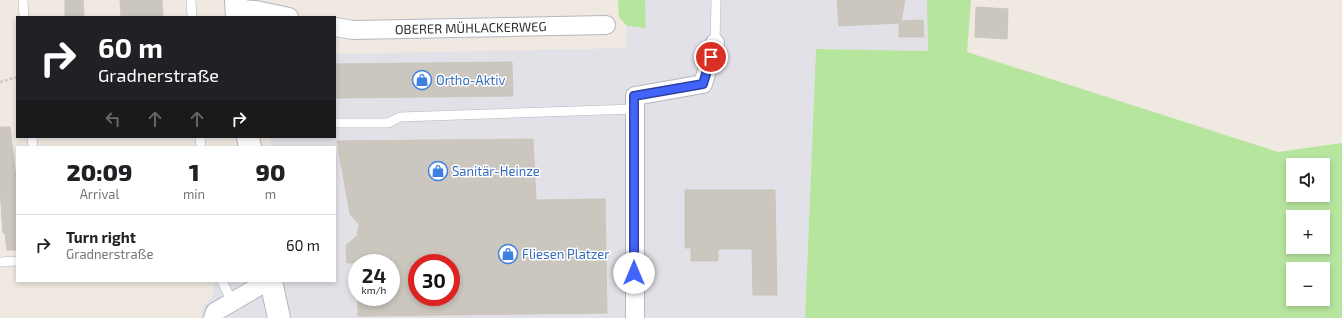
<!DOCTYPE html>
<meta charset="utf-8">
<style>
:root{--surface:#fff;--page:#f6f6f6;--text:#202124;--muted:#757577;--line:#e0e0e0}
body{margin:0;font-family:"Exo 2",sans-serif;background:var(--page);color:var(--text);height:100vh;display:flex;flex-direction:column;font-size:15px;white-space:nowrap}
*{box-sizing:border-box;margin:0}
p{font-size:13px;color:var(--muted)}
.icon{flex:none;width:22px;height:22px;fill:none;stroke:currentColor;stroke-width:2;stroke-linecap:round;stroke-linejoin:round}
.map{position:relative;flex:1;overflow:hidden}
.sheet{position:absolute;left:16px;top:146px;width:320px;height:136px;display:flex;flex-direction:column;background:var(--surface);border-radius:0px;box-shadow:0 2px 6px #0003}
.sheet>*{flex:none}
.top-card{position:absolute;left:16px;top:16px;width:320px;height:122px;border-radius:0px;box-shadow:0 2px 6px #0003;background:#202124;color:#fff;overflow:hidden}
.controls{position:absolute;left:1286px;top:158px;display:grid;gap:8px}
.controls a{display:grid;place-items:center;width:44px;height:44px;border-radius:0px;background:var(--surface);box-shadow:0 2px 6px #0003;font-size:20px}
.speed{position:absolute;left:348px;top:254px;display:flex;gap:8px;font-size:20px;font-weight:700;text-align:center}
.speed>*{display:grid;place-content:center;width:52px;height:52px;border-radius:50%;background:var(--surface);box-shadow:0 2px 6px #0003;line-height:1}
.speed small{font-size:10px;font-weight:400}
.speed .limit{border:6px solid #d22;background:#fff;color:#111}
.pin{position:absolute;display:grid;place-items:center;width:34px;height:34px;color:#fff;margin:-17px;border:2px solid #fff;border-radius:50%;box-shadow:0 1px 4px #0007}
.me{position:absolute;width:44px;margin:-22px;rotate:0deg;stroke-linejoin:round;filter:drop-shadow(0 0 3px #0008)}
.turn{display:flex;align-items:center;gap:14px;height:84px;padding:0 16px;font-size:18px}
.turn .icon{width:52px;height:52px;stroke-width:2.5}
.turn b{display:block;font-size:28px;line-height:34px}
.lanes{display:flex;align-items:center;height:38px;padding:0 16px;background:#0003;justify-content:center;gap:20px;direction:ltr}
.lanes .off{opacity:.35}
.eta{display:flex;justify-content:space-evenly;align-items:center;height:68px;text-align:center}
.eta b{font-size:24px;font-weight:800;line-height:28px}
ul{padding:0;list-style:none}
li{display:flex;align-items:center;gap:12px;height:60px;padding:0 16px;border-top:1px solid var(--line)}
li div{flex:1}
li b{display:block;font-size:15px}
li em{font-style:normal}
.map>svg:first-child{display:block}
</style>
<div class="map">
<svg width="1342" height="318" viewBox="0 0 1342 318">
<rect width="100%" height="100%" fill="#efe9e1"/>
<path fill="#e3e1e8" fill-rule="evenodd" d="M645 0H927L928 51 816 49 805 318H201L202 308 212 297 214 281H335V147H271L270 137H335V54L626 48 627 26 646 28ZM357 263H391V297H357ZM417 263H451V297H417Z"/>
<path fill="#b6e59e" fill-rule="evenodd" d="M618 0H645L646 28 627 26 619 17Z
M927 0H971L967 52 1278 152 1342 143V318H805L816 49 928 51ZM1293 165H1323V195H1293ZM1293 217H1323V247H1293ZM1293 269H1323V299H1293Z"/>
<path fill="#cbc7bf" stroke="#cbc5ba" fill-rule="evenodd" d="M65 0H83L84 17H65Z
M120 0H162L163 17H121Z
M837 0H905L901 21 923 20 924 37H899V23L839 26Z
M976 7 1008 9 1007 39 975 37Z
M512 62 513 96 335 98V64Z
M0 127H10L17 187V250H7L5 233H3L0 188Z
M533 139 536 200 605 199 607 313 358 316V297H391V263H347L346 245 357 236 359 224 350 214 337 141ZM417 263H451V297H417Z
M685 190H775L777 295H753L752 249H718V261H691V248H685Z"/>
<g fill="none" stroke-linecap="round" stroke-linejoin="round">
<g stroke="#b4b7c1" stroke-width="10">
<path id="service" d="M23 0 24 17
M191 0 192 17
M715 43 716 0
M335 123H388L400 117 634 109
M32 137 33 147
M200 137 201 147
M0 262 17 261
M222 281 232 302"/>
</g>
<g stroke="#b4b7c1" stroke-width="20">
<g id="minor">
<path d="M236 9 256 10 289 17"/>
<path id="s1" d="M335 27 353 30 606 25"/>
<path d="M213 318 215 312 268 281"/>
<path d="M635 318V96L703 84 715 43"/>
</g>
</g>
<g stroke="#b4b7c1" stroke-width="24">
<path id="secondary" d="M236 0 237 17
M248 137 250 147
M271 281 279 318"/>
</g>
<path stroke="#c9c9c9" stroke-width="2.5" stroke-dasharray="3 2" stroke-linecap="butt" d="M0 82 17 77"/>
<use href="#service" stroke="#fff" stroke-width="9"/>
<use href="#minor" stroke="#fff" stroke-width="18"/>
<use href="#secondary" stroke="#fff" stroke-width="22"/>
</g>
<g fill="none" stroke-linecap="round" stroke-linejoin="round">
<g stroke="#2b41a3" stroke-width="10">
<path id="route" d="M634 273V96L703 84 711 57"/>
</g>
<use href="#route" stroke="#4264fb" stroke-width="7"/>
</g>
<defs>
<g id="shop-ring" transform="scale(1)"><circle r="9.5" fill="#fff" stroke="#3f7fe0" stroke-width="1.5"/><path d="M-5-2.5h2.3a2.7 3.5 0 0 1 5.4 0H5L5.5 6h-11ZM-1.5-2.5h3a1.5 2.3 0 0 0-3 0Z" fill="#3f7fe0"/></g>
</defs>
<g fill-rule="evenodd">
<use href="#shop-ring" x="422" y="80"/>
<use href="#shop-ring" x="438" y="171"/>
<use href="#shop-ring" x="508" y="254"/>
</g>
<g text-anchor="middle" stroke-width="3" stroke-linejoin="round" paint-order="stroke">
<g font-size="13" fill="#2e2e2e" stroke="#fff">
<text dy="5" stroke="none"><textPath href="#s1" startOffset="136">OBERER MÜHLACKERWEG</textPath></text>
</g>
<g font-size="13" fill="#366cbe" stroke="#fff" text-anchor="start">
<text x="436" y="85">Ortho-Aktiv</text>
<text x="452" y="176">Sanitär-Heinze</text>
<text x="522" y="259">Fliesen Platzer</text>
</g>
</g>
</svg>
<div class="controls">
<a><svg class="icon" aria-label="sound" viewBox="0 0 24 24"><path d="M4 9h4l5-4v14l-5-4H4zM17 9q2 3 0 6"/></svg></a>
<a>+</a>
<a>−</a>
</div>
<div class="speed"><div>24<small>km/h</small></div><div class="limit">30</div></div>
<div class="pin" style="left:711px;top:57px;background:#d93025"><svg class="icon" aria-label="arrive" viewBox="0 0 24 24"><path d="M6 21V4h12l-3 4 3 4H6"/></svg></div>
<svg class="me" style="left:634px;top:273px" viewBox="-20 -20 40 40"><circle r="19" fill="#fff"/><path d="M0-13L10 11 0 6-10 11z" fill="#4264fb"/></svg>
<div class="top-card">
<div class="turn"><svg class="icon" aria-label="right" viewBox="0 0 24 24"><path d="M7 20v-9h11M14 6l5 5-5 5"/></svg><div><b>60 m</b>Gradnerstraße</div></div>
<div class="lanes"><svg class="icon off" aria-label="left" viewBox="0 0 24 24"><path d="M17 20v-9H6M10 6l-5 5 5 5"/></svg><svg class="icon off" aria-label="ahead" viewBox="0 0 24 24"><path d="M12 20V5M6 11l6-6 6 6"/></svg><svg class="icon off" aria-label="ahead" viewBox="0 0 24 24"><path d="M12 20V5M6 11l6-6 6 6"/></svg><svg class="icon" aria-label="right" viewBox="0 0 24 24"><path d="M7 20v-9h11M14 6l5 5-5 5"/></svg></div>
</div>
<section class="sheet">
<div class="eta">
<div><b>20:09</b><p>Arrival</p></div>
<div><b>1</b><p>min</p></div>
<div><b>90</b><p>m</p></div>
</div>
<ul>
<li><svg class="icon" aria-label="right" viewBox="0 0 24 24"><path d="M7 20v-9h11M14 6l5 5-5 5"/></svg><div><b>Turn right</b><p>Gradnerstraße</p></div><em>60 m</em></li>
</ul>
</section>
</div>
